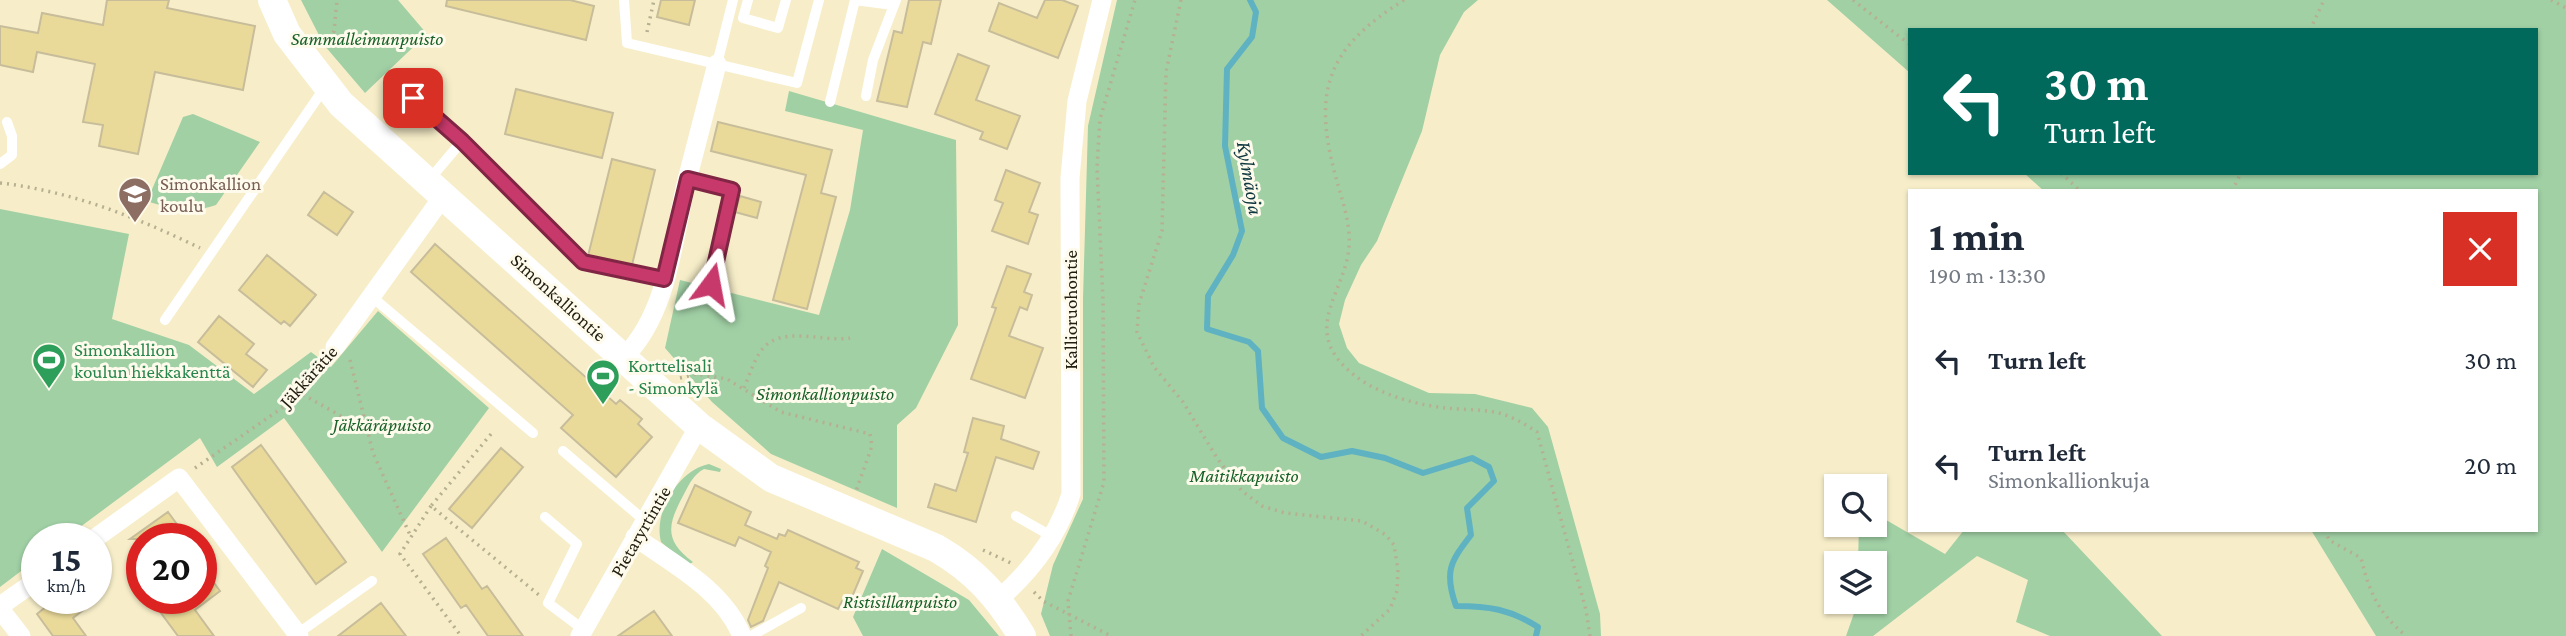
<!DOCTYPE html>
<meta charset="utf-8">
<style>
:root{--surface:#fff;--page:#f6f6f7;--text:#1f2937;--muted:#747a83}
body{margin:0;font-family:"Crimson Pro",serif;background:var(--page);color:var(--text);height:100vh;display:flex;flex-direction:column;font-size:26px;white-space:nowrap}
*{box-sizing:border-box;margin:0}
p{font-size:23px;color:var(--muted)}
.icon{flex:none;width:38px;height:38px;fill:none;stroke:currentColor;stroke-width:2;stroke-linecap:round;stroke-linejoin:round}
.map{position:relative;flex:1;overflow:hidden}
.details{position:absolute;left:1908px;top:189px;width:630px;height:343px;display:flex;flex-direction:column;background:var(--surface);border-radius:0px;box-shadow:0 2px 5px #0004}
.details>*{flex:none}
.hud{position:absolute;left:1908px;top:28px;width:630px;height:147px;border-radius:0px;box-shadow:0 2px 5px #0004;background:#00695c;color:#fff;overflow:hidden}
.fabs{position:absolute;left:1824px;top:474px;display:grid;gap:14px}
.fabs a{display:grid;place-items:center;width:63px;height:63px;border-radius:0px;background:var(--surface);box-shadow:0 2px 5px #0004;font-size:35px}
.speed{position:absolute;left:21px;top:523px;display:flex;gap:14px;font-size:35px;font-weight:700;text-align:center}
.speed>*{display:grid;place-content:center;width:91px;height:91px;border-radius:50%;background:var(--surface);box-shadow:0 2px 5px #0004;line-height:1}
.speed small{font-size:18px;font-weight:400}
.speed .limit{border:10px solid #d22;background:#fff;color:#111}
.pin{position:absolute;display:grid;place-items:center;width:60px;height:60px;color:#fff;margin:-30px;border-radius:14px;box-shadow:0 4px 10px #0006}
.me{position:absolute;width:77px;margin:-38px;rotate:13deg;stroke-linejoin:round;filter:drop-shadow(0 0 5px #0008)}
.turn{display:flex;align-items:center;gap:24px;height:147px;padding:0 21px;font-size:32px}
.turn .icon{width:91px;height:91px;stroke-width:2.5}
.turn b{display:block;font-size:49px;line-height:60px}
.round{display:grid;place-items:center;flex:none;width:74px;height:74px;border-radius:0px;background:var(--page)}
.summary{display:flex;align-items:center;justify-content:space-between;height:119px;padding:0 21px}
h1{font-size:42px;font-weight:700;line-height:52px}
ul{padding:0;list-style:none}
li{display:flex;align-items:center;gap:21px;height:105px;padding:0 21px}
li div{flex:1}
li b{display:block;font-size:26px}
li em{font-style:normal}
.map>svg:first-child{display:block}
</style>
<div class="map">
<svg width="2566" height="636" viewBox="0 0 2566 636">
<rect width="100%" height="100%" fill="#f7eec9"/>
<path fill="#a1d0a5" d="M301 0H398L427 34 365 93 324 45Z
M1117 0H1478L1464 12 1440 55 1422 131 1377 241 1361 265 1345 300 1339 324 1347 348 1359 363 1429 393 1475 394 1532 408 1548 427 1600 614 1601 636H1050L1041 614 1053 565 1083 499V298L1088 126Z
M1827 0H2566V636H2376L2311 530H2536V191H2044L2024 173H2536V30H1909V72Z
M789 91 956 140 958 325 916 408 897 425V508L771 454 712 402 665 348 680 280 819 315 850 210 863 130 785 111Z
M193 114 260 142 216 205C196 213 167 208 147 201L183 117Z
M0 209 129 234 112 319 189 345 254 394 311 352 331 367 378 311 489 408 382 552 284 418 217 467 200 438 64 539H37V559L0 587Z
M709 464 721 469 720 472 704 469C693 475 690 483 684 494 668 524 663 540 693 562L688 565 661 542C653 511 679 470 709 464Z
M1874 513 1945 554 1964 530H2062L2162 636H2050L2016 622 2028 580 1977 556 1873 636H1846L1858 602H1874V564L1858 563 1859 525H1874Z
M882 549 969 600 999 636H863L853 617Z"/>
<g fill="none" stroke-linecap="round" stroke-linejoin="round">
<path stroke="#5fb2c2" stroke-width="6" d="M1250 0 1256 12 1252 37 1227 69 1225 146 1242 231 1233 255 1208 296 1207 329 1249 342 1258 351 1262 408 1283 438 1321 457 1352 451 1385 458 1423 473 1472 458 1489 467 1494 481 1467 508 1471 535C1450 562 1444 572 1456 606 1488 606 1510 609 1538 627L1536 636"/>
</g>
<path fill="#eada9a" stroke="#c7bd9a" stroke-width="2" d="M107 0H169L167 8 255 26 243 90 155 72 138 154 99 146 103 125 83 122 95 64 37 52 33 72 0 65V26L38 33 42 13 103 25Z
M447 0H570L594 6 586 40 446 6Z
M661 0H695L689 25 657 17Z
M909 0H941L931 44 923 42 907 107 877 101 894 31 902 33Z
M1045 0H1062L1078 6 1058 58 989 31 999 3 1037 18Z
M958 54 989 66 976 100 1020 116 1007 149 980 139 983 132 935 114Z
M516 89 613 113 602 158 505 134Z
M718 122 832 150 821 193 836 197 807 309 773 300 806 175 711 151Z
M612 159 655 170 632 265 588 256Z
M1006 170 1040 183 1029 212 1038 215 1028 244 992 231 1003 203 995 200Z
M324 192 353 212 337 235 308 215Z
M740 196 761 202 757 218 735 212Z
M435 244 616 404 620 400 642 419 638 424 652 437 616 477 561 428 573 415 411 272Z
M267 255 316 295 290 326 284 321 281 324 239 290Z
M1007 266 1031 274 1024 292 1032 295 1027 310 1020 307 1009 336 1043 348 1025 398 971 379 996 308 992 307Z
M219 316 254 344 246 354 267 370 253 387 198 342Z
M973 418 1004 426 1001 439 1039 452 1033 469 996 457 976 522 928 507 935 484 956 491 968 453 964 452Z
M261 445 346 562 316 584 232 467Z
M501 448 523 467 472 528 449 509Z
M695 485 751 512 745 525 777 539 779 534 785 536 788 530 859 562 856 568 863 571 849 604 842 601 838 609 779 582 763 621 751 627 748 620 768 568 765 566 771 552 739 537 735 546 678 523Z
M168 512 179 527 162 539H130Z
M446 538 482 589 487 586 523 636H488L466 605 461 608 423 554Z
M201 565 220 591 195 610 214 636H178L158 609 172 598H201Z
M57 598H99L73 618 86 636H53L37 614Z
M381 603 406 636H338Z
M654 611 672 636H618Z"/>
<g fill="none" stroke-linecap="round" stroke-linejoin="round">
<path stroke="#b6af91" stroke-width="3.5" stroke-dasharray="2 5" stroke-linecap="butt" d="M1181 0 1166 72 1162 231 1139 304 1137 332 1154 367 1183 402 1217 458 1242 491 1262 506 1285 513 1362 521 1386 535 1394 545 1398 570 1397 591 1390 609 1361 636
M1404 0C1329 47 1312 88 1335 174 1341 198 1351 222 1349 247 1346 289 1304 326 1344 366 1369 392 1411 404 1446 408 1463 410 1482 409 1499 413 1513 417 1525 424 1537 432L1586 610 1590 636
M1853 0 1909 44
M2551 0 2566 8
M2310 30 2324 0
M647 32 654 0
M325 44 334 31 337 0
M2061 173 2080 191
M0 183C71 191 136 217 200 248
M2232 191 2241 173
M350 360 373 453 411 537
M680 378 696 374 727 379 781 412 870 434 872 446 856 491
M744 388C749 376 753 363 760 352 780 323 822 343 850 338
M297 391 367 431
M491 434 431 506 539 595
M195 468 285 406 322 362
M431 506 400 554 461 636
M2325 530 2329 540 2361 558C2370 594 2378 612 2406 636
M983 550 1011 563
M1034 592 1043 601 1111 636
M1071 636 1068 601 1104 482 1103 300 1097 167 1100 119 1135 0"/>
<path stroke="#fff" stroke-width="10" d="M624 0 627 43 797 83 819 0
M748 0 743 18 778 28 786 0
M717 64 733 0
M397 84 462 141 429 180
M866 96 873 60 896 0
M830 102 855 0 893 5
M462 141 583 262 664 279
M0 164 12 155V136L7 122
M688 179 732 190 711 284
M371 296 533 433
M165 320 325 87
M563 451 645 521
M1016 516 1053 537
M545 517 577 544 548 603 584 630
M297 634 372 581
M751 636 801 608"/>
<path stroke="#fff" stroke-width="19" d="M335 347 444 195
M625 356C669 311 673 238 687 180 697 141 707 103 717 64
M635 537C675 565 723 590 742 636
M94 539 179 478 299 636
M999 599C1032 570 1058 536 1071 494L1070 178 1077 101 1102 0
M0 606 37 580
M0 609 21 636
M580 636 699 426"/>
<path stroke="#fff" stroke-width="28" d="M272 0 287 34 341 104 699 426 771 478 936 548C976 571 998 597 1022 636"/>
</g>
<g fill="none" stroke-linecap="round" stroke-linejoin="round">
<g stroke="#812545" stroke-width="18">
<path id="route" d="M413 98 462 141 583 262 664 279 688 179 732 190 711 284"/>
</g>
<use href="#route" stroke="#c6396a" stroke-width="12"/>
</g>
<defs>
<g id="school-pin" transform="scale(1.75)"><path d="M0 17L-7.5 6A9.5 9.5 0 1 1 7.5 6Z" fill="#8d6e63" stroke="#fefbec"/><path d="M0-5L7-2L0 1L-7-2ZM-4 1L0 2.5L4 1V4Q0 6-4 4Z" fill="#fff"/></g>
<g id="stadium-pin" transform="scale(1.75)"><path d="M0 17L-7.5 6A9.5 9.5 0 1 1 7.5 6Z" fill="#2e9e5b" stroke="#fefbec"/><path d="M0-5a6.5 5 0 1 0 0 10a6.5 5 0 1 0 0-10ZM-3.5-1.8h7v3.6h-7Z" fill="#fff"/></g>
</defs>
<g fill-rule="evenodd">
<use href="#school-pin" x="135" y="194"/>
<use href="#stadium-pin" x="49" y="360"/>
<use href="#stadium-pin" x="603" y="376"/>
</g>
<g text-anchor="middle" stroke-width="6" stroke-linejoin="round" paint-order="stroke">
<g font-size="19" font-style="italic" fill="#176128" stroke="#fefbec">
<text x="367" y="45">Sammalleimunpuisto</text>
<text x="825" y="400">Simonkallionpuisto</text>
<text x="382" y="431">Jäkkäräpuisto</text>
<text x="1244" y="482">Maitikkapuisto</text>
<text x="900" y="608">Ristisillanpuisto</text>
</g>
<g font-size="19" fill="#785e54" stroke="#fefbec" text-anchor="start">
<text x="160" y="190">Simonkallion<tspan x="160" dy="22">koulu</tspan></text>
</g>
<g font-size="19" fill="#211e10" stroke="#fefbec">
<text transform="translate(559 297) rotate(42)" y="7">Simonkalliontie</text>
<text transform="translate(1070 310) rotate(-90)" y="7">Kallioruohontie</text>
<text transform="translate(308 376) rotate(-48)" y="7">Jäkkärätie</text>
<text transform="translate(640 531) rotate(-60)" y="7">Pietaryrtintie</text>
</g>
<g font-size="19" fill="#27864d" stroke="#fefbec" text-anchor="start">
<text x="74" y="356">Simonkallion<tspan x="74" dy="22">koulun hiekkakenttä</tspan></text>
<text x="628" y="372">Korttelisali<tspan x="628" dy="22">- Simonkylä</tspan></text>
</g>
<g font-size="21" font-style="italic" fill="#0f373f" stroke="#fefbec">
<text transform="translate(1250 178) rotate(80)" y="7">Kylmäoja</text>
</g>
</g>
</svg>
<div class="fabs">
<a><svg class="icon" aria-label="search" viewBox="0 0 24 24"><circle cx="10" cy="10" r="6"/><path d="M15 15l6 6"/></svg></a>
<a><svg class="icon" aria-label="layers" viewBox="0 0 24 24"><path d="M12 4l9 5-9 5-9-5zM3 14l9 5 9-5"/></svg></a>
</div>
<div class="speed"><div>15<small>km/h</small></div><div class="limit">20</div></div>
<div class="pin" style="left:413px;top:98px;background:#d93025"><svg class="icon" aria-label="arrive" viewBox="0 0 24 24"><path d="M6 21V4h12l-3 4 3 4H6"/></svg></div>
<svg class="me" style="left:711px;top:284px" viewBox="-20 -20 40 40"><path d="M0-17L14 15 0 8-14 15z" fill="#c6396a" stroke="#fff" stroke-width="4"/></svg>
<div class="hud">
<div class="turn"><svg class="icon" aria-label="left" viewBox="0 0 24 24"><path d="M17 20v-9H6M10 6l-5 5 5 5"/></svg><div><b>30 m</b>Turn left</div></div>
</div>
<section class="details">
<div class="summary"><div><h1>1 min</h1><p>190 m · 13:30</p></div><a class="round" style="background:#d93025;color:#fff"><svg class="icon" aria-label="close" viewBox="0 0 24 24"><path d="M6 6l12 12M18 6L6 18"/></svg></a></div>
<ul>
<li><svg class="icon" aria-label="left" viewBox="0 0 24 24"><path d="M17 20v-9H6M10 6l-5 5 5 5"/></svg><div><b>Turn left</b></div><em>30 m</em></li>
<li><svg class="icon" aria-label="left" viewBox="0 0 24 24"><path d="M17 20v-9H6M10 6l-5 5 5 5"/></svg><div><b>Turn left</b><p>Simonkallionkuja</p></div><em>20 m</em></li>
</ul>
</section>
</div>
